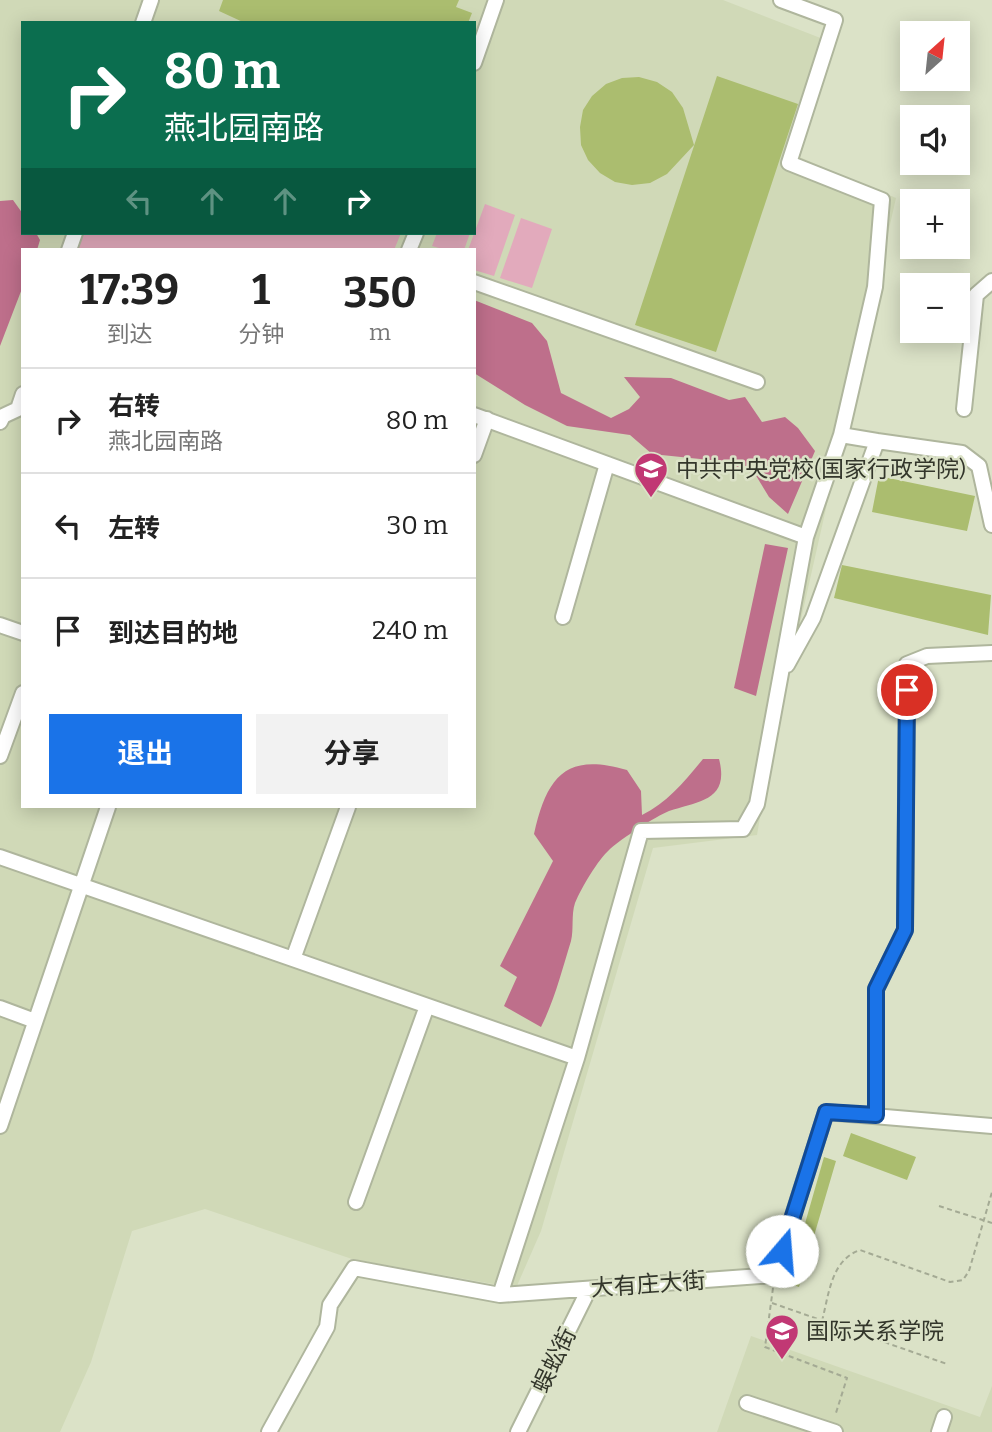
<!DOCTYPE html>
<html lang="zh">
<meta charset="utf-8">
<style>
:root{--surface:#fff;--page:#f2f2f2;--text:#222;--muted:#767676;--line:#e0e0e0;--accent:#1a73e8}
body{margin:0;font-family:Bitter,"Noto Sans SC",serif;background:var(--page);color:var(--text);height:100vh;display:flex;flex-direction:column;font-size:26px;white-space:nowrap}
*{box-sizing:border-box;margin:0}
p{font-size:23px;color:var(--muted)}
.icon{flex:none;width:38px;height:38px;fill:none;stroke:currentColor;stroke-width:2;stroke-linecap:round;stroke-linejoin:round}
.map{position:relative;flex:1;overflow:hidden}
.side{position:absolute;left:21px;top:248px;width:455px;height:560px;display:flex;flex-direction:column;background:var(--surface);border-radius:0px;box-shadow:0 4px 18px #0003}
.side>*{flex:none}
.guide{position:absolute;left:21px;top:21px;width:455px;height:214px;border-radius:0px;box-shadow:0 4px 18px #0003;background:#0b6e4f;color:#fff;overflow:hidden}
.needle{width:46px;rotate:27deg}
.tools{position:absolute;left:900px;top:21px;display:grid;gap:14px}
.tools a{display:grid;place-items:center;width:70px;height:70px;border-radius:0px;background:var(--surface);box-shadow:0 4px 18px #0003;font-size:35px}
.pin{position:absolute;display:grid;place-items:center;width:60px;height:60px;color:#fff;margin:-30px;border:4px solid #fff;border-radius:50%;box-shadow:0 2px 7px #0007}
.me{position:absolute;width:77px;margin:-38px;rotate:18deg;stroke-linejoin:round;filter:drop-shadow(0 0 5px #0008)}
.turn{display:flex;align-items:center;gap:24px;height:147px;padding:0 28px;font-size:32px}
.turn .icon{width:91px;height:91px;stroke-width:2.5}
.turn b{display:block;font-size:49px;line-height:60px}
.lanes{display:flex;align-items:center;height:66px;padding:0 28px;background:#0003;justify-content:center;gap:35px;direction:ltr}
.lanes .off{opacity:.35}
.eta{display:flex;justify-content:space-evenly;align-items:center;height:119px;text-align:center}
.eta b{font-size:42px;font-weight:700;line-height:49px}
.action{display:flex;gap:14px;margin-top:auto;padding:14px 28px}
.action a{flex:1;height:80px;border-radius:0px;background:var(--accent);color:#fff;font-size:28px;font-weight:700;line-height:80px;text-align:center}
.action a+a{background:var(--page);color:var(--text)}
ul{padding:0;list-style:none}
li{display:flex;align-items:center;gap:21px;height:105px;padding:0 28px;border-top:2px solid var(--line)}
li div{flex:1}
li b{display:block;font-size:26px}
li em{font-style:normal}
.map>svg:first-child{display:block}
</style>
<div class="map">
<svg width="992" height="1432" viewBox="0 0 992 1432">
<rect width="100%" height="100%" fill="#dbe2c7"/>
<path fill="#d0d9b7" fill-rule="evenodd" d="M0 0H723L823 39 797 156 896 198 772 748 757 835 653 848 541 1231 516 1288 352 1259 205 1209 132 1231 91 1362 60 1432H0ZM23 23H474V233H23ZM23 250H474V807H23Z
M751 1336 980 1417 992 1386V1432H717Z"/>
<path fill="#e2aabc" d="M485 204 515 215 494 276 474 270V250H468Z
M521 218 552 229 532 288 500 278Z
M81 233H401L394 250H75Z
M437 233H470L464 250H446L432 246Z"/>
<path fill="#be6f8b" d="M13 200 23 214V233H36L40 240 37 250H23V286L0 346V201Z
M474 300 532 323 547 341 561 393 611 418 629 409 640 397 624 377 671 378 729 400 745 397 762 422 785 417 798 428 815 451 788 514 769 497 755 474 710 460 652 454 630 435 567 426 525 405 474 373Z
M765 544 788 548 756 696 734 688Z
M703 759H719C730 801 698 801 669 811 656 816 621 839 610 849 597 861 582 887 575 903 571 915 574 929 571 941 562 970 555 999 541 1027L504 1006 517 977 500 966 553 861 534 834C547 776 566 752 627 770L641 791 642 815C667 803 685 781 703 759Z"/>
<path fill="#abbd6f" d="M223 0H459L456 7 472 13 468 23H245L219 11Z
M717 76 798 104 716 352 635 325Z
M639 77 657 82 672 92 683 108 694 145 667 174 650 183 632 185 615 182 600 173 588 160 581 145 580 127 583 110 592 96 606 84 622 78Z
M879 476 975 496 967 531 872 512Z
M842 565 991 595 988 635 834 598Z
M851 1133 916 1157 907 1180 843 1156Z
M824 1157 836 1161 799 1287 788 1283Z"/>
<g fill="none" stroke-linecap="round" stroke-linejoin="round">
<g stroke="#afb69d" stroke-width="18">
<path id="minor" d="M143 23 151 0
M474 63 496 0
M69 250 75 233
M409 250 416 233
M474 282 757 382
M964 409 976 295 992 281
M474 415 806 537
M0 422 3 416 18 409 23 394
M877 441 962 453 979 466 992 525
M474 455 487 419
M563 617 607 464
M0 625 23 633
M787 665 813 618 877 441 841 435
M0 756 23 693
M0 857 577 1058
M293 959 348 807
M0 1008 35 1021
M876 1115V989L905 930 907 664 927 656 992 653
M0 1126 108 807
M356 1202 427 1006
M500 1295 577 1058 641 831 743 829 757 804 806 537 841 435 875 287 882 200 789 163 835 20 781 0
M747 1403 835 1432
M269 1432 327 1327 330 1305 354 1268 500 1295 774 1275 826 1112 992 1126
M518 1432 589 1289
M939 1432 944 1417"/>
</g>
<path stroke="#a4aa94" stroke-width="2" stroke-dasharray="5 3.5" stroke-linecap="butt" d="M939 1206 992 1223
M773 1288 765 1347 847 1378 835 1416
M772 1303 947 1364
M822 1321C829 1294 831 1260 860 1250L950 1282 963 1280 969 1271 992 1192"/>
<use href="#minor" stroke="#fff" stroke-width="14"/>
</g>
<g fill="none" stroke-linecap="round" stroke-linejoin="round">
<g stroke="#114b97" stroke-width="18">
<path id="route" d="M782 1251 826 1112 876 1115V989L905 930 907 690"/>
</g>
<use href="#route" stroke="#1a73e8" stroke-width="12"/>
</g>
<defs>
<g id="university-pin" transform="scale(1.75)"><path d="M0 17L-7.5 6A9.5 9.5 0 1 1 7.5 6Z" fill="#c13874" stroke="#dbe2c7"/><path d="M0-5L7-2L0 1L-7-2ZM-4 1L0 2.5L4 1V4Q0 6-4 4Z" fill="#fff"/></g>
</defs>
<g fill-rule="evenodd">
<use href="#university-pin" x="651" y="469"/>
<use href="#university-pin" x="782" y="1331"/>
</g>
<g text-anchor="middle" stroke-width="5" stroke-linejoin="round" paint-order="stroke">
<g font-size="23" fill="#33362b" stroke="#dbe2c7" text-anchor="start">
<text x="676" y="477">中共中央党校(国家行政学院)</text>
<text x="806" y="1339">国际关系学院</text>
</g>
<g font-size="23" fill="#33362b" stroke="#dbe2c7">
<text transform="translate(648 1284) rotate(-4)" y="8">大有庄大街</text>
<text transform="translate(554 1360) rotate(-64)" y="8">蜈蚣街</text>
</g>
</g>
</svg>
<div class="tools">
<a><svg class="needle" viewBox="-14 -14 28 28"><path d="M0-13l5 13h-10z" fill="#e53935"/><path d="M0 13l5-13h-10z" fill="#767676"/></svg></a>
<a><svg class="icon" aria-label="sound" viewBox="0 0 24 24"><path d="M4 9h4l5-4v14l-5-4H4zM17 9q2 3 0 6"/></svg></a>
<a>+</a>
<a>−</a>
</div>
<div class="pin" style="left:907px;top:690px;background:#d93025"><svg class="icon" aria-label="arrive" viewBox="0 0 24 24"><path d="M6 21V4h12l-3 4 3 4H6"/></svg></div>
<svg class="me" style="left:782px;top:1251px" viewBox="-20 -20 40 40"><circle r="19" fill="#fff"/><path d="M0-13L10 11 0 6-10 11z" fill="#1a73e8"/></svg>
<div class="guide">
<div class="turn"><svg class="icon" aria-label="right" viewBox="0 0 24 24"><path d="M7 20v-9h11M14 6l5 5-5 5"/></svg><div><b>80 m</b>燕北园南路</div></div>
<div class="lanes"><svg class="icon off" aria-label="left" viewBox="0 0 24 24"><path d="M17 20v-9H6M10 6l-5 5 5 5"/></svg><svg class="icon off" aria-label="ahead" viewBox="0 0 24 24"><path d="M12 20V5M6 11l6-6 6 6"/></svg><svg class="icon off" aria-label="ahead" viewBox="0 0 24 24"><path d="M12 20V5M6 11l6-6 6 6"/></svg><svg class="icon" aria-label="right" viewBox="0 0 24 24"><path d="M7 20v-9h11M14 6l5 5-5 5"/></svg></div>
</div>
<section class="side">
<div class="eta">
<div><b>17:39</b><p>到达</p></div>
<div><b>1</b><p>分钟</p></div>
<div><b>350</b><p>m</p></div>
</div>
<ul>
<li><svg class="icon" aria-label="right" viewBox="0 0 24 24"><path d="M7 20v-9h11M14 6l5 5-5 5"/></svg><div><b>右转</b><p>燕北园南路</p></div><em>80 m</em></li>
<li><svg class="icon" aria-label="left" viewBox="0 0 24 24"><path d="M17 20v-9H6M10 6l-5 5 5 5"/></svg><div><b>左转</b></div><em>30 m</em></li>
<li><svg class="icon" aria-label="arrive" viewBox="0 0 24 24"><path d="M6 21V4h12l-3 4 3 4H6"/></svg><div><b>到达目的地</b></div><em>240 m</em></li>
</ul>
<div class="action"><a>退出</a><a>分享</a></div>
</section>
</div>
